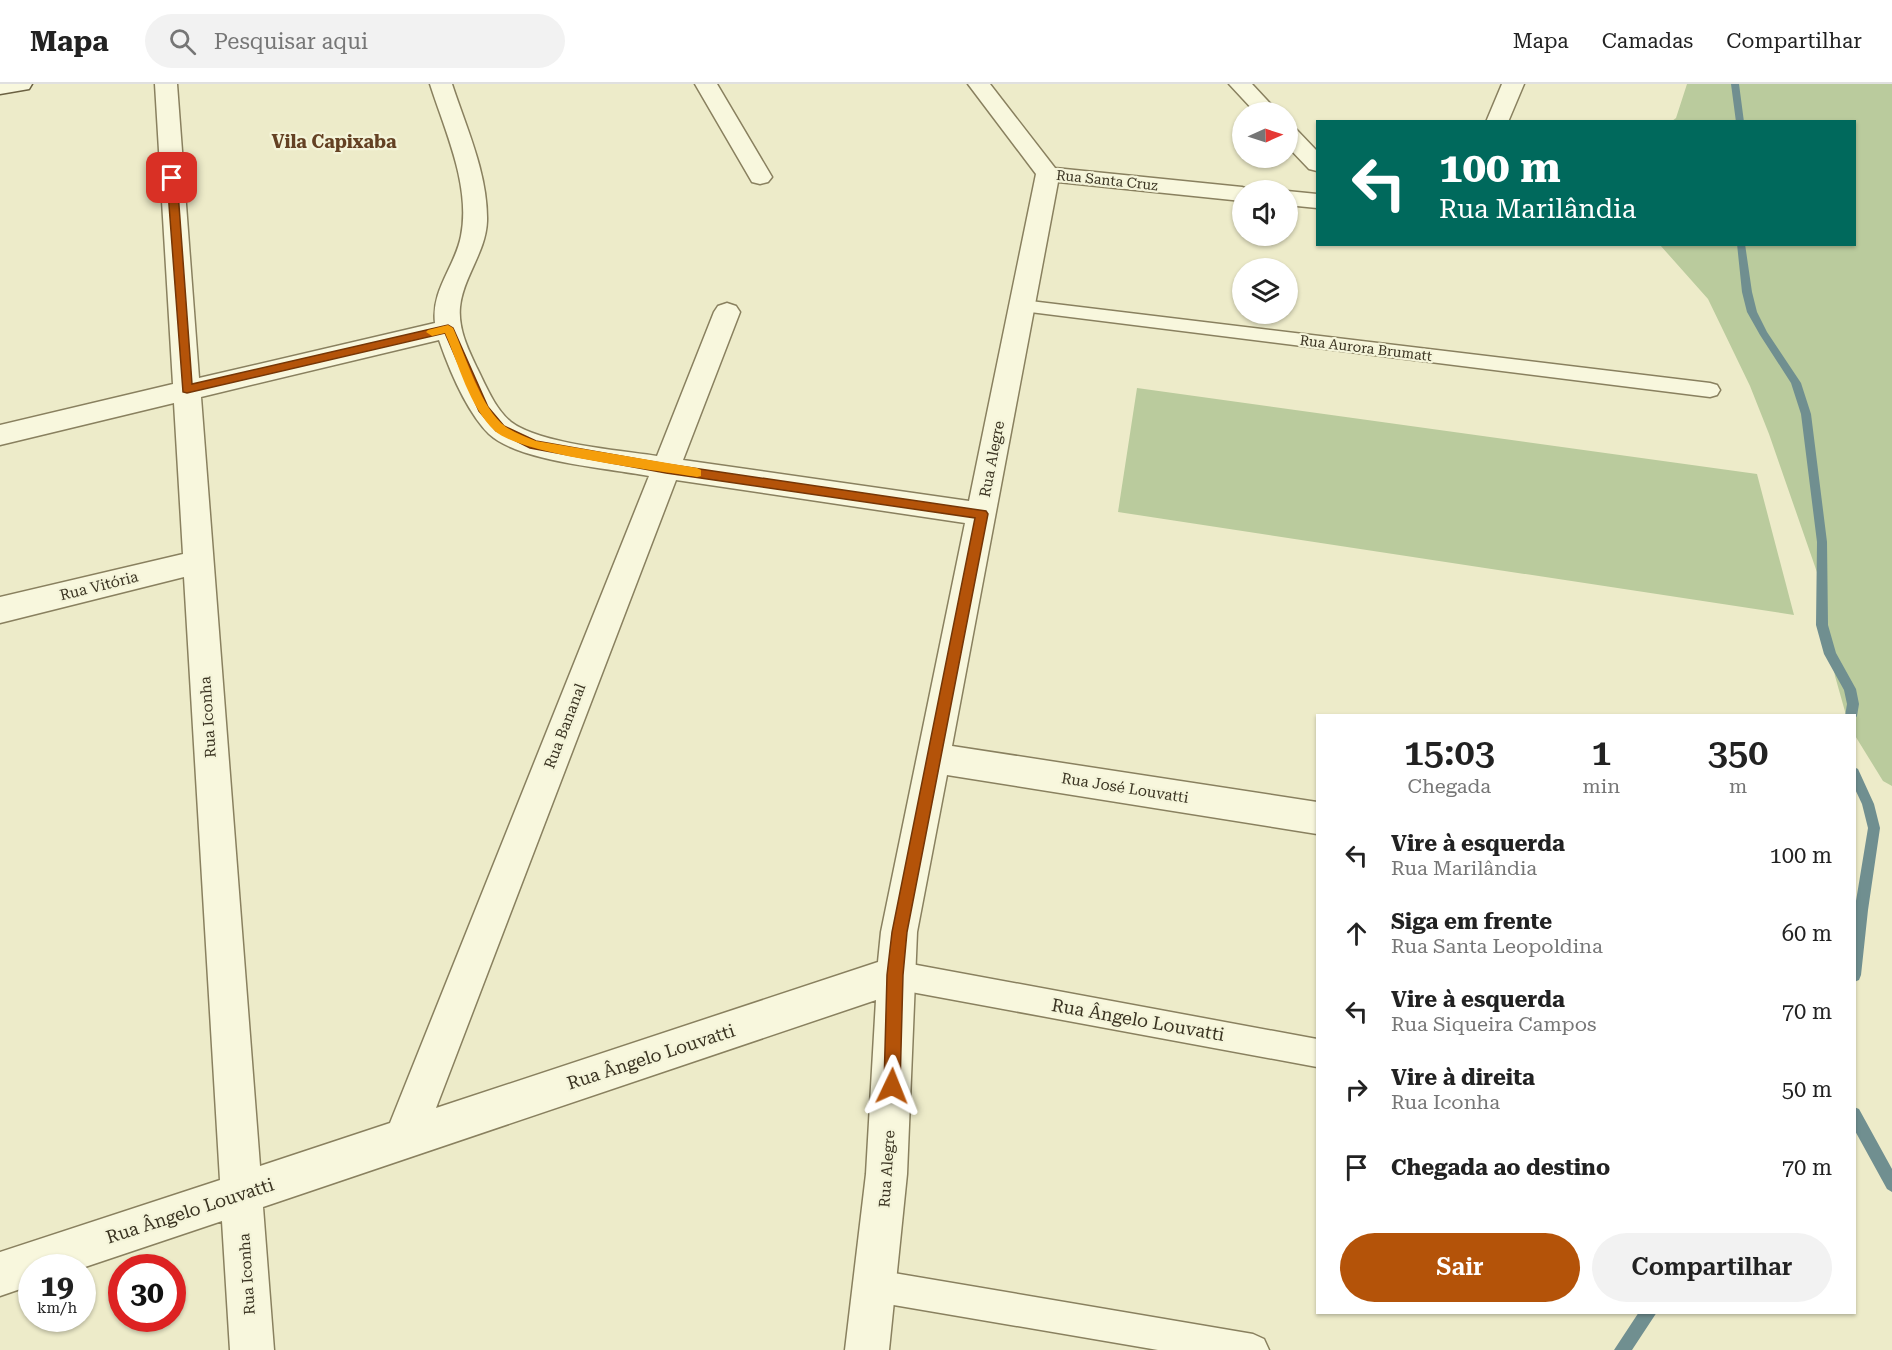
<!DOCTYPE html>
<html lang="pt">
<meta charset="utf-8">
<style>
:root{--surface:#fff;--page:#f2f2f2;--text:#222;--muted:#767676;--line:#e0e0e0;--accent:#b45309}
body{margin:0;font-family:"Roboto Serif",serif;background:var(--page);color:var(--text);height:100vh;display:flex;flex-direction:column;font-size:22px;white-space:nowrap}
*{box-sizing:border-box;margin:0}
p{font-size:20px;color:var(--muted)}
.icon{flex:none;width:33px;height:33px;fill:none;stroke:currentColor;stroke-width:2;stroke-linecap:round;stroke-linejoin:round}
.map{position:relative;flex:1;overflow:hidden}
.sheet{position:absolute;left:1316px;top:630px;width:540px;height:600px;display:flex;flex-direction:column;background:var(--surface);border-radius:0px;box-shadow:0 2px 4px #0004}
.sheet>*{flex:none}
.banner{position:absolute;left:1316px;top:36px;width:540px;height:126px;border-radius:0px;box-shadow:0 2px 4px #0004;background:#00695c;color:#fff;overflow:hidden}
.needle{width:39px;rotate:87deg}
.controls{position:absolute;left:1232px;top:18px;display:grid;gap:12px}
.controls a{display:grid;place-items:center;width:66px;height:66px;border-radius:50%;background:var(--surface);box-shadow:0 2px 4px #0004;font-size:30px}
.speed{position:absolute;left:18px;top:1170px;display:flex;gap:12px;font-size:30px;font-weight:700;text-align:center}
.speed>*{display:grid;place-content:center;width:78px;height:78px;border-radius:50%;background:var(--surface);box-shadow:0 2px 4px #0004;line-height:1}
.speed small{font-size:15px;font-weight:400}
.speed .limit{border:9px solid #d22;background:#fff;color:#111}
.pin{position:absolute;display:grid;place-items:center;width:51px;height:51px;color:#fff;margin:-26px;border-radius:12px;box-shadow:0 3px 9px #0006}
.me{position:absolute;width:66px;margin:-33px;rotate:2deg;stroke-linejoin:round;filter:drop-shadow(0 0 4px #0008)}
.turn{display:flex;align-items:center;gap:21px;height:126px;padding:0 24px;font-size:27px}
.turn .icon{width:78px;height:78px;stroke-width:2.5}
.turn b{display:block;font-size:42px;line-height:51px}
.eta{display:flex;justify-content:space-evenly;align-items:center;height:102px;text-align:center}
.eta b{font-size:36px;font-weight:600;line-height:42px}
.cta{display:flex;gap:12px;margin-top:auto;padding:12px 24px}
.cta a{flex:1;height:69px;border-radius:36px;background:var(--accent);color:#fff;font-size:24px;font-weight:600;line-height:69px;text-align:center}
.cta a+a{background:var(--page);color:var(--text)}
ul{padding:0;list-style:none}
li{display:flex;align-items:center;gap:18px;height:78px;padding:0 24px}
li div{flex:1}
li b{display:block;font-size:22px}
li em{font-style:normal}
header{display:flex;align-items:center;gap:36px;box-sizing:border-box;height:84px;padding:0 30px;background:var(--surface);border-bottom:2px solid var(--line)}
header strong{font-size:28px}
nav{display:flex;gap:33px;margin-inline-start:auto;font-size:21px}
.search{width:420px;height:54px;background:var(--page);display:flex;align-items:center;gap:15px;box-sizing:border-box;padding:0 21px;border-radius:33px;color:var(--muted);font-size:22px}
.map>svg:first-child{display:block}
</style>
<header>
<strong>Mapa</strong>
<div class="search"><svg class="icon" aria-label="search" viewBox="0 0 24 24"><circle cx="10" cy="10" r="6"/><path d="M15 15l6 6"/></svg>Pesquisar aqui</div>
<nav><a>Mapa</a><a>Camadas</a><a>Compartilhar</a></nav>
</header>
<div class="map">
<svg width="1892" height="1266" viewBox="0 0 1892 1266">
<rect width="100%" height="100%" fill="#edebc9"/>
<path fill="#bacb9d" d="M1687 0H1892V702L1883 697 1854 650V632L1846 631 1835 592 1819 494 1769 350 1750 302 1708 215 1660 161 1854 160V38L1672 37 1676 34Z
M1137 304 1757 390 1794 531 1118 428Z"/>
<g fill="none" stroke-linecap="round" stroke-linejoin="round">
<path fill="#708f90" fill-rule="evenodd" d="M1731 0H1739L1744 38H1736Z
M1737 160H1745L1752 208 1757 228 1767 248 1801 299 1811 330 1827 458 1828 541 1836 569 1856 605 1859 620 1857 632 1854 636V632H1845L1847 620 1844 606 1824 570 1816 541 1817 458 1801 330 1791 299 1760 251 1747 228 1742 208Z
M1854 683 1858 685 1874 720 1880 744 1868 826 1861 891 1859 896 1854 898V829L1868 744 1862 720 1854 703Z
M1854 1023 1859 1025 1892 1085V1108L1887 1105 1854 1045Z
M1639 1228H1657L1632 1266H1614Z"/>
<g stroke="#89805f" stroke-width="3">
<path id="lane" d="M1022 216 1710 299 1717 301 1720 306 1717 311 1710 313 1015 226 1013 222 1015 218Z
M895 877 1317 955V983L895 905 885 901 881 891 885 881Z
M876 1186 1253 1250 1264 1255 1269 1266H1158L876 1218 865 1213 860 1202 865 1191Z"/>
</g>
<g stroke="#89805f" stroke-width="3">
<path id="street" d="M155 0H177L199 294 435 239C431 206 455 183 461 152 471 102 445 47 430 0H452C466 43 488 90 487 137 486 168 463 193 460 223 458 245 468 265 477 284 486 302 495 325 511 338 540 360 619 366 657 372L714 228 718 222 727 219 736 222 740 228 683 376 969 417 1036 90 968 0H990L1055 84 1242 103 1251 106H1242V117L1058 98 952 662 1317 718V750L947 691 917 848 907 1090 889 1266H845L866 1090 876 916 263 1123 274 1266H230L222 1137 82 1184H32V1201L0 1212V1168L220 1096 184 493 0 539V513L183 470 174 319 0 361V341L173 300ZM439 256C449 285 467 328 489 350 519 378 607 384 649 392L390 1039 260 1082 201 313ZM676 396 965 439 881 848 878 878 436 1024Z
M695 0H717L772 93 768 98 760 100 752 98Z
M1229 0H1252L1278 28H1255Z
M1502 0H1524L1508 38H1486Z
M1287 42 1295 44 1317 67V87L1309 85 1287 62Z
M1287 107 1317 110V124L1287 121Z"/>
</g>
<g stroke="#6b6142" stroke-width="3">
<path id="secondary" d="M0 0H32L29 5 0 10Z"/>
</g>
<use href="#lane" fill="#f8f7dd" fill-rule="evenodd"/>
<use href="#street" fill="#f8f7dd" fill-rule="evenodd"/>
<use href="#secondary" fill="#f8f7dd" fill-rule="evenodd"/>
</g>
<path fill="#b45309" stroke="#753606" stroke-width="1.5" d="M172 91 177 94 192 300 448 241 453 244 488 323 504 342 536 357 666 380 986 427 988 430 907 848 903 891 900 1002 898 1008 892 1010 886 1008 884 1002 887 891 892 848 975 434 666 389 530 364 496 347 479 327 445 249 187 309 183 308 167 94Z"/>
<path fill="#f59e0b" d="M448 241 453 244C466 273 481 325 506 343 515 349 526 353 536 357L697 384 701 386V392L697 393C655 386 522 371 495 347 469 322 459 281 445 249L432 252 426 248 428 246Z"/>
<g text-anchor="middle" stroke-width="4.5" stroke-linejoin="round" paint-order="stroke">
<g font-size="14" fill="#3a3321" stroke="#f4f4d9">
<text transform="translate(1107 96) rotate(6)" y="5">Rua Santa Cruz</text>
<text transform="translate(1366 264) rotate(7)" y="5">Rua Aurora Brumatt</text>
</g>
<g font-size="15" fill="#3a3321" stroke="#f4f4d9">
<text transform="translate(992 375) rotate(-79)" y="5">Rua Alegre</text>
<text transform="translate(99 502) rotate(-14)" y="5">Rua Vitória</text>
<text transform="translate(208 633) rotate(-94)" y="5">Rua Iconha</text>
<text transform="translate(565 642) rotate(-69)" y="5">Rua Bananal</text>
<text transform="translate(1125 704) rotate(9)" y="5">Rua José Louvatti</text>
<text transform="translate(887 1085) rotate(-86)" y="5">Rua Alegre</text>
<text transform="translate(247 1190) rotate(-94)" y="5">Rua Iconha</text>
</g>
<g font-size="18" font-weight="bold" fill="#644123" stroke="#f4f4d9">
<text x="334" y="64">Vila Capixaba</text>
</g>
<g font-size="18" fill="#3a3321" stroke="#f4f4d9">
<text transform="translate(1138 936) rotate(10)" y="6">Rua Ângelo Louvatti</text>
<text transform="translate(651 973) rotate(-18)" y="6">Rua Ângelo Louvatti</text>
<text transform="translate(190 1127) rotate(-18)" y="6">Rua Ângelo Louvatti</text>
</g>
</g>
</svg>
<div class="controls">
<a><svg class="needle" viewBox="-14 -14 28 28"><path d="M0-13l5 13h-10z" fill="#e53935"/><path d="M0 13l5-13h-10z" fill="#767676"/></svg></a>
<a><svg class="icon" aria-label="sound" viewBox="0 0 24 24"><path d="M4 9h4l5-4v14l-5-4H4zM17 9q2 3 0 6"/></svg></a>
<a><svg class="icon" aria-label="layers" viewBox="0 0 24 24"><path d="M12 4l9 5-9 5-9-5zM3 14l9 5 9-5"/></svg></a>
</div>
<div class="speed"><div>19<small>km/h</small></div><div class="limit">30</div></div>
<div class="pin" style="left:172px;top:94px;background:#d93025"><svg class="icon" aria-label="arrive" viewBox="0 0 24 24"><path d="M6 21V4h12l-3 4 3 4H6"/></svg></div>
<svg class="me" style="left:892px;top:1002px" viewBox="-20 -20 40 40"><path d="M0-17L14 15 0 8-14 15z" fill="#b45309" stroke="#fff" stroke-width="4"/></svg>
<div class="banner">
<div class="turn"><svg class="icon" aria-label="left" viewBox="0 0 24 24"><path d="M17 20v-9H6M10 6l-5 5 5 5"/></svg><div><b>100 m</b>Rua Marilândia</div></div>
</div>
<section class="sheet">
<div class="eta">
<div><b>15:03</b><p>Chegada</p></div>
<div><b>1</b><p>min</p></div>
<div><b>350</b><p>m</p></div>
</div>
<ul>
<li><svg class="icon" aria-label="left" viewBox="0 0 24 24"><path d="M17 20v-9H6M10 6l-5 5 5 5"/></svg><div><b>Vire à esquerda</b><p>Rua Marilândia</p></div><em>100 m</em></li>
<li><svg class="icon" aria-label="ahead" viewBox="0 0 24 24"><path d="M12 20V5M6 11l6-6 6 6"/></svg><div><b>Siga em frente</b><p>Rua Santa Leopoldina</p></div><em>60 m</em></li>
<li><svg class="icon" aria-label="left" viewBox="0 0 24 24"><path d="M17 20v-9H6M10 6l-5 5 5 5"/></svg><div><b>Vire à esquerda</b><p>Rua Siqueira Campos</p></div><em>70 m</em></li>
<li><svg class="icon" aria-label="right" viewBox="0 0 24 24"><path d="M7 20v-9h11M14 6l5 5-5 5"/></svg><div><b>Vire à direita</b><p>Rua Iconha</p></div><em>50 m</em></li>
<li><svg class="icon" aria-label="arrive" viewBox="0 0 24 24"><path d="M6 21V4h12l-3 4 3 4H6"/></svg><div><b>Chegada ao destino</b></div><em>70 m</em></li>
</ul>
<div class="cta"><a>Sair</a><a>Compartilhar</a></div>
</section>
</div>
